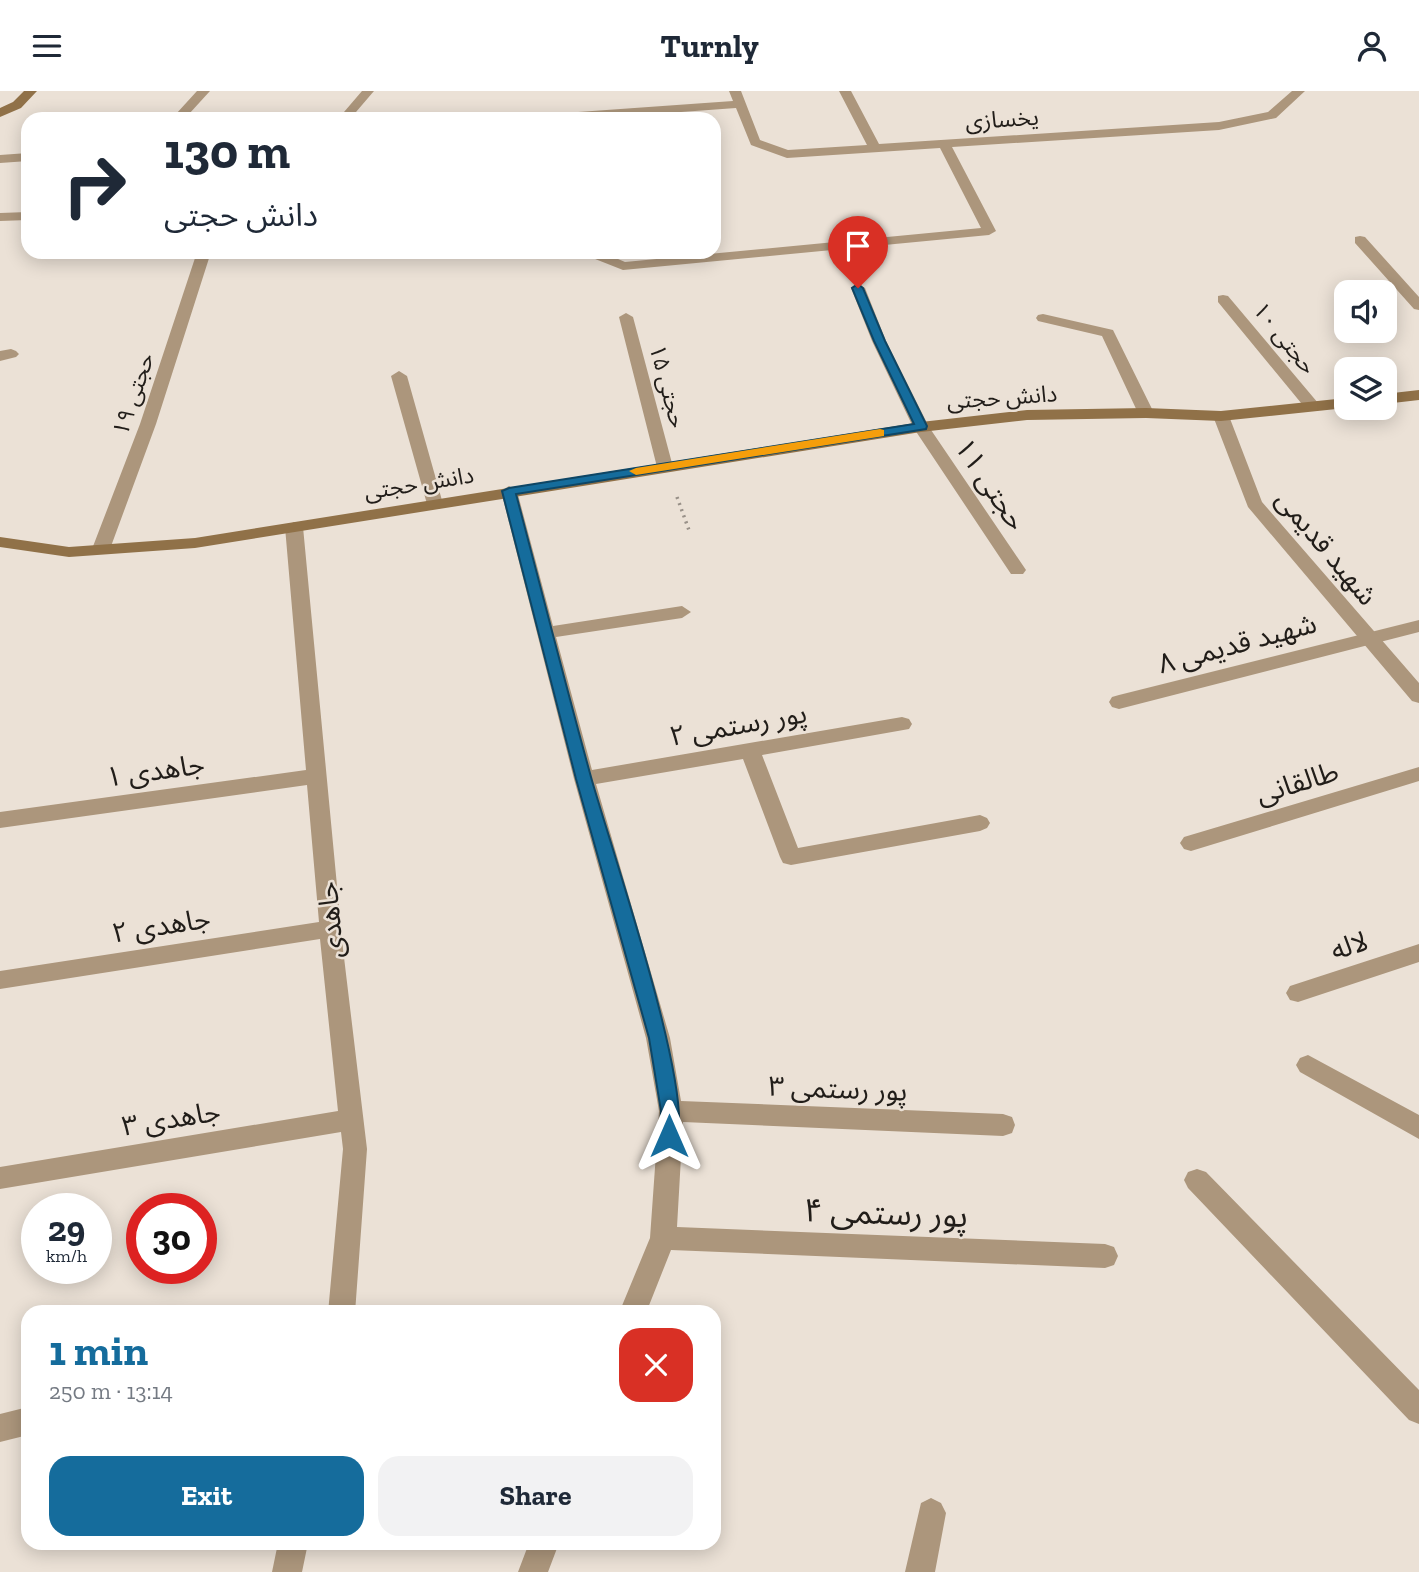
<!DOCTYPE html>
<meta charset="utf-8">
<style>
:root{--surface:#fff;--page:#f2f2f3;--text:#1f2937;--muted:#747a83;--accent:#156c9c}
body{margin:0;font-family:"Zilla Slab","Noto Sans Arabic",serif;background:var(--page);color:var(--text);height:100vh;display:flex;flex-direction:column;font-size:26px;white-space:nowrap}
*{box-sizing:border-box;margin:0}
p{font-size:23px;color:var(--muted)}
.icon{flex:none;width:38px;height:38px;fill:none;stroke:currentColor;stroke-width:2;stroke-linecap:round;stroke-linejoin:round}
.map{position:relative;flex:1;overflow:hidden}
.panel{position:absolute;left:21px;top:1214px;width:700px;height:245px;display:flex;flex-direction:column;background:var(--surface);border-radius:21px;box-shadow:0 4px 18px #0003}
.panel>*{flex:none}
.banner{position:absolute;left:21px;top:21px;width:700px;height:147px;border-radius:21px;box-shadow:0 4px 18px #0003;background:#fff;color:var(--text);overflow:hidden}
.tools{position:absolute;left:1334px;top:189px;display:grid;gap:14px}
.tools a{display:grid;place-items:center;width:63px;height:63px;border-radius:14px;background:var(--surface);box-shadow:0 4px 18px #0003;font-size:35px}
.speed{position:absolute;left:21px;top:1102px;display:flex;gap:14px;font-size:35px;font-weight:700;text-align:center}
.speed>*{display:grid;place-content:center;width:91px;height:91px;border-radius:50%;background:var(--surface);box-shadow:0 4px 18px #0003;line-height:1}
.speed small{font-size:18px;font-weight:400}
.speed .limit{border:10px solid #d22;background:#fff;color:#111}
.pin{position:absolute;display:grid;place-items:center;width:60px;height:60px;color:#fff;margin:-72px -30px;border-radius:50% 50% 50% 0;rotate:-45deg;box-shadow:0 0 7px #0007}
.pin .icon{rotate:45deg}
.me{position:absolute;width:77px;margin:-38px;rotate:0deg;stroke-linejoin:round;filter:drop-shadow(0 0 5px #0008)}
.turn{display:flex;align-items:center;gap:24px;height:147px;padding:0 28px;font-size:32px}
.turn .icon{width:91px;height:91px;stroke-width:2.5}
.turn b{display:block;font-size:49px;line-height:60px}
.round{display:grid;place-items:center;flex:none;width:74px;height:74px;border-radius:21px;background:var(--page)}
.summary{display:flex;align-items:center;justify-content:space-between;height:119px;padding:0 28px}
h1{font-size:42px;font-weight:700;line-height:52px;color:var(--accent)}
.primary-button{display:flex;gap:14px;margin-top:auto;padding:14px 28px}
.primary-button a{flex:1;height:80px;border-radius:21px;background:var(--accent);color:#fff;font-size:28px;font-weight:700;line-height:80px;text-align:center}
.primary-button a+a{background:var(--page);color:var(--text)}
header{display:flex;justify-content:space-between;align-items:center;height:91px;padding:0 28px;background:var(--surface);font-size:32px;font-weight:700}
.map>svg:first-child{display:block}
</style>
<header><svg class="icon" aria-label="menu" viewBox="0 0 24 24"><path d="M4 6h16M4 12h16M4 18h16"/></svg>Turnly<svg class="icon" aria-label="person" viewBox="0 0 24 24"><circle cx="12" cy="8" r="4"/><path d="M4 21q1-7 8-7t8 7"/></svg></header>
<div class="map">
<svg width="1419" height="1481" viewBox="0 0 1419 1481">
<rect width="100%" height="100%" fill="#ebe1d6"/>
<g fill="none" stroke-linecap="round" stroke-linejoin="round">
<path stroke="#989088" stroke-width="2.5" stroke-dasharray="1 3.5" stroke-linecap="butt" d="M63 28 70 23 97 25 94 28"/>
<path stroke="#989088" stroke-width="3.5" stroke-dasharray="2 4.5" stroke-linecap="butt" d="M677 406 690 442"/>
<path fill="#ac967c" fill-rule="evenodd" d="M1360 145 1365 146 1419 206V219L1414 218 1355 152V146Z
M1419 529V541L1119 618 1112 616 1109 611 1112 606 1119 604Z
M1419 676V690L1191 760 1184 758 1180 752 1184 746Z
M1419 853V871L1298 911 1290 909 1286 902 1290 895Z"/>
<path fill="#ac967c" fill-rule="evenodd" d="M197 0H210L189 23 194 28H181L176 23Z
M362 0H374L350 28H338Z
M729 0H741L760 49 788 59 867 54 839 0H851L879 53 1219 31 1268 21 1292 0H1305L1276 27 1219 39 952 56 996 140 989 144 623 179 585 164 583 161H602L625 171 981 137 940 57 787 67 751 54 736 17 585 28H530L536 24 733 10Z
M28 62V70L0 72V64Z
M28 121V129L0 130V122Z
M197 161H211L156 333 110 458 107 462H95L92 458 140 333Z
M858 193 865 197 886 250 929 336 1026 479 1023 483H1011L913 336 872 250 851 197Z
M1223 204 1228 205 1318 312 1320 315 1318 318H1306L1218 211V205Z
M626 222 633 226 673 376 671 379 665 381 657 376 619 226Z
M1043 223 1113 239 1154 322 1152 325H1140L1138 322 1102 245 1038 230 1036 227 1038 224Z
M11 258 16 260 19 263 16 266 0 270V260Z
M399 280 407 285 443 413 441 417 435 418 427 413 391 285Z
M1221 320 1229 325 1262 411 1419 592V612L1412 610 1248 416 1213 325Z
M509 395 517 400 553 535 682 515 691 521 682 527 556 546 592 679 902 626 909 628 912 633 909 638 762 664 798 757 980 724 987 727 990 732 987 737 980 740 791 774 783 772 780 766 743 668 596 693 670 947 681 1010 1003 1023 1012 1026 1015 1034 1012 1042 1003 1045 683 1031 677 1136 1105 1153 1114 1156 1118 1165 1114 1174 1105 1177 671 1159 646 1222H619L650 1147 659 1020 646 947 574 688 501 400Z
M294 431 303 436 343 858 367 1058 355 1222H328L343 1058 341 1041 0 1098V1076L338 1020 320 848 0 898V880L319 831 307 694 0 737V721L306 679 285 436Z
M1308 964 1419 1024V1048L1300 981 1296 974 1300 967Z
M1197 1078 1206 1081 1419 1299V1333L1409 1329 1188 1097 1184 1089 1188 1081Z
M28 1316V1344L0 1351V1323Z
M931 1407 941 1412 946 1422 935 1481H905L921 1412Z
M278 1452H308L302 1481H272Z
M529 1452H559L548 1481H518Z"/>
<path fill="#907148" fill-rule="evenodd" d="M24 0H37L21 17 0 26V17L13 11Z
M1419 299V309L1384 313V303Z
M1346 307V317L1221 330 1146 327 1027 329 921 341 195 457 69 466 0 456V446L69 456 195 447 921 331 1027 319 1146 317 1221 320Z"/>
</g>
<path fill="#156c9c" stroke="#0e4665" stroke-width="2" d="M858 193 863 197 885 250 927 335 926 338 516 403C541 497 565 592 591 686 608 748 697 1006 676 1051L669 1054 663 1051 660 1045 661 1020 649 947 576 688 502 400 509 397 914 333 874 250 852 197Z"/>
<path fill="#f59e0b" d="M880 338 884 339V345L636 384 629 380 636 377Z"/>
<g text-anchor="middle" stroke-width="5" stroke-linejoin="round" paint-order="stroke">
<g font-size="23" fill="#211d19" stroke="#ebe1d6">
<text transform="translate(1002 28) rotate(-4)" y="8">یخسازی</text>
<text transform="translate(1285 247) rotate(51)" y="8">حجتی ۱۰</text>
<text transform="translate(668 295) rotate(75)" y="8">حجتی ۱۵</text>
<text transform="translate(133 303) rotate(-71)" y="8">حجتی ۱۹</text>
<text transform="translate(1002 306) rotate(-4)" y="8">دانش حجتی</text>
<text transform="translate(419 392) rotate(-9)" y="8">دانش حجتی</text>
</g>
<g font-size="28" fill="#211d19" stroke="#ebe1d6">
<text transform="translate(991 393) rotate(56)" y="10">حجتی ۱۱</text>
<text transform="translate(1327 456) rotate(50)" y="10">شهید قدیمی</text>
<text transform="translate(1237 552) rotate(-15)" y="10">شهید قدیمی ۸</text>
<text transform="translate(738 633) rotate(-10)" y="10">پور رستمی ۲</text>
<text transform="translate(155 679) rotate(-8)" y="10">جاهدی ۱</text>
<text transform="translate(1297 691) rotate(-17)" y="10">طالقانی</text>
<text transform="translate(330 829) rotate(-95)" y="10">جاهدی</text>
<text transform="translate(161 834) rotate(-9)" y="10">جاهدی ۲</text>
<text transform="translate(1349 854) rotate(-18)" y="10">لاله</text>
<text transform="translate(838 997) rotate(2)" y="10">پور رستمی ۳</text>
<text transform="translate(171 1027) rotate(-9)" y="10">جاهدی ۳</text>
</g>
<g font-size="33" fill="#211d19" stroke="#ebe1d6">
<text transform="translate(886 1121) rotate(2)" y="12">پور رستمی ۴</text>
</g>
</g>
</svg>
<div class="tools">
<a><svg class="icon" aria-label="sound" viewBox="0 0 24 24"><path d="M4 9h4l5-4v14l-5-4H4zM17 9q2 3 0 6"/></svg></a>
<a><svg class="icon" aria-label="layers" viewBox="0 0 24 24"><path d="M12 4l9 5-9 5-9-5zM3 14l9 5 9-5"/></svg></a>
</div>
<div class="speed"><div>29<small>km/h</small></div><div class="limit">30</div></div>
<div class="pin" style="left:858px;top:197px;background:#d93025"><svg class="icon" aria-label="arrive" viewBox="0 0 24 24"><path d="M6 21V4h12l-3 4 3 4H6"/></svg></div>
<svg class="me" style="left:669px;top:1045px" viewBox="-20 -20 40 40"><path d="M0-17L14 15 0 8-14 15z" fill="#156c9c" stroke="#fff" stroke-width="4"/></svg>
<div class="banner">
<div class="turn"><svg class="icon" aria-label="right" viewBox="0 0 24 24"><path d="M7 20v-9h11M14 6l5 5-5 5"/></svg><div><b>130 m</b>دانش حجتی</div></div>
</div>
<section class="panel">
<div class="summary"><div><h1>1 min</h1><p>250 m · 13:14</p></div><a class="round" style="background:#d93025;color:#fff"><svg class="icon" aria-label="close" viewBox="0 0 24 24"><path d="M6 6l12 12M18 6L6 18"/></svg></a></div>
<div class="primary-button"><a>Exit</a><a>Share</a></div>
</section>
</div>
